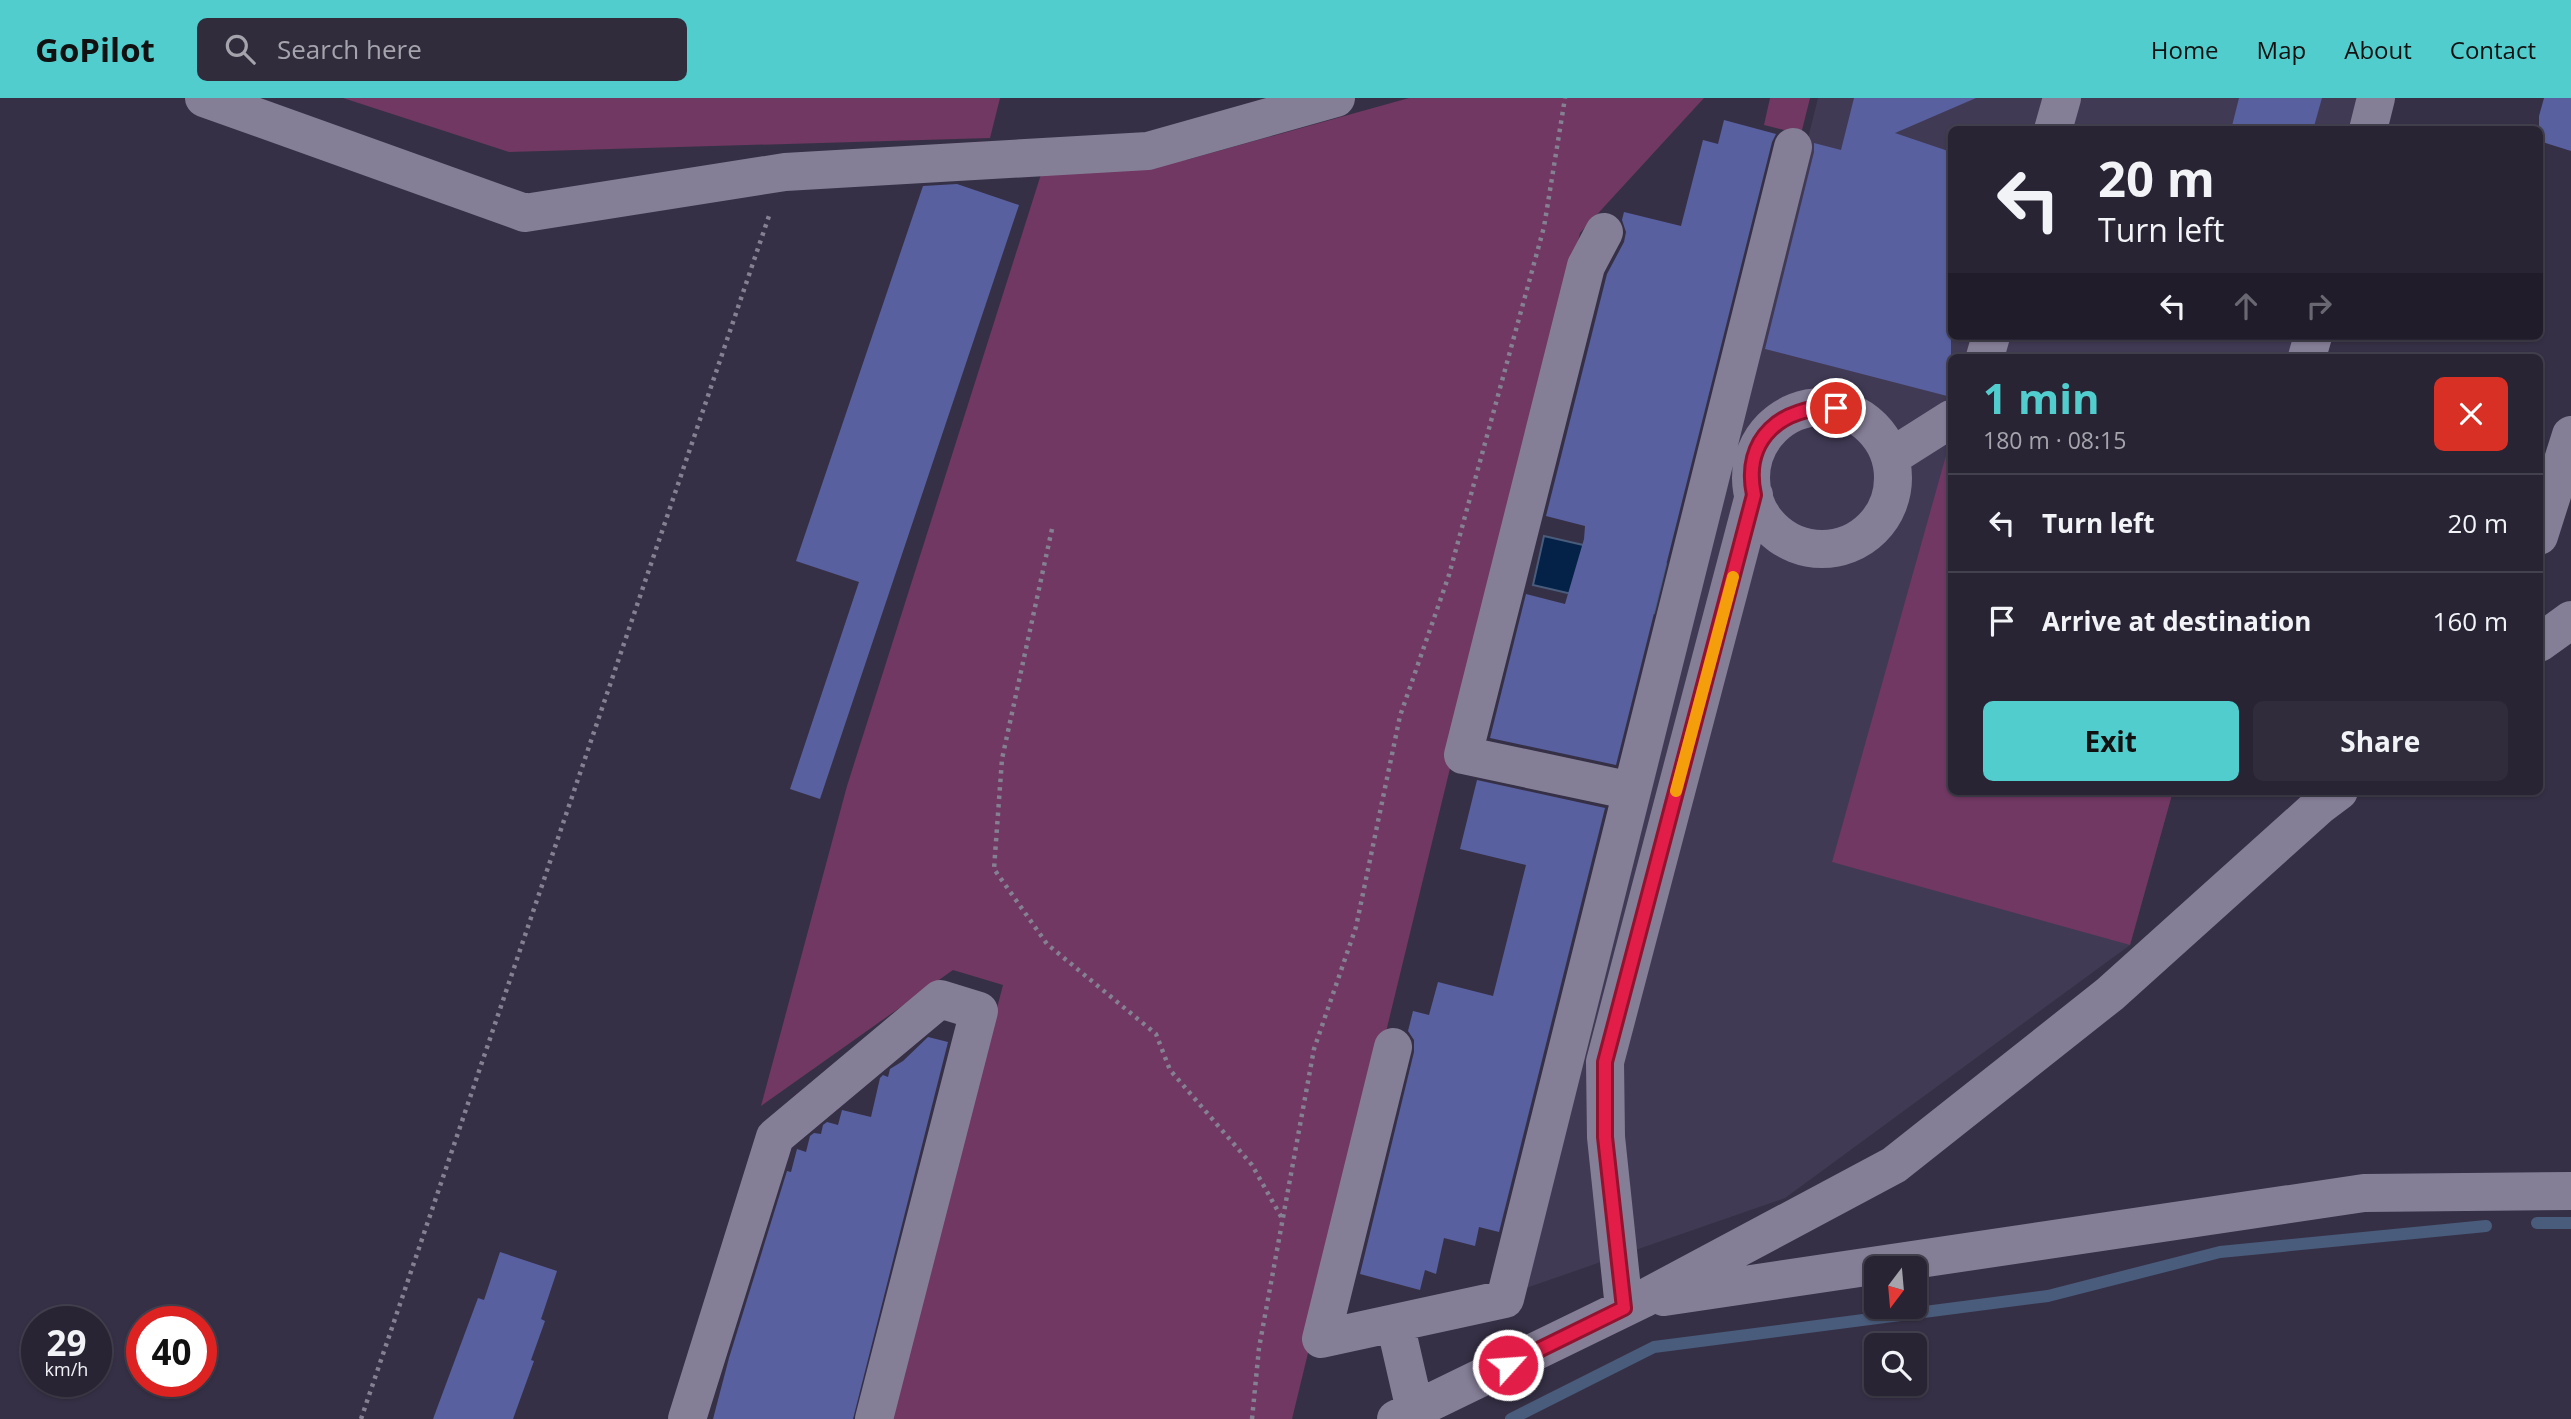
<!DOCTYPE html>
<meta charset="utf-8">
<style>
:root{--surface:#282434;--page:#302c3c;--text:#f1f3f6;--muted:#a5a4ac;--line:#44414f;--accent:#52cdce}
body{margin:0;font-family:"Open Sans",sans-serif;background:var(--page);color:var(--text);height:100vh;display:flex;flex-direction:column;font-size:26px;white-space:nowrap}
*{box-sizing:border-box;margin:0}
p{font-size:23px;color:var(--muted)}
.icon{flex:none;width:38px;height:38px;fill:none;stroke:currentColor;stroke-width:2;stroke-linecap:round;stroke-linejoin:round}
.map{position:relative;flex:1;overflow:hidden}
.details{position:absolute;left:1948px;top:256px;width:595px;height:441px;display:flex;flex-direction:column;background:var(--surface);border-radius:10px;box-shadow:0 2px 5px #0004,0 0 0 2px var(--line)}
.details>*{flex:none}
.hud{position:absolute;left:1948px;top:28px;width:595px;height:214px;border-radius:10px;box-shadow:0 2px 5px #0004,0 0 0 2px var(--line);background:#282434;color:var(--text);overflow:hidden}
.needle{width:46px;rotate:196deg}
.controls{position:absolute;left:1864px;top:1158px;display:grid;gap:14px}
.controls a{display:grid;place-items:center;width:63px;height:63px;border-radius:10px;background:var(--surface);box-shadow:0 2px 5px #0004,0 0 0 2px var(--line);font-size:35px}
.speed{position:absolute;left:21px;top:1208px;display:flex;gap:14px;font-size:35px;font-weight:700;text-align:center}
.speed>*{display:grid;place-content:center;width:91px;height:91px;border-radius:50%;background:var(--surface);box-shadow:0 2px 5px #0004,0 0 0 2px var(--line);line-height:1}
.speed small{font-size:18px;font-weight:400}
.speed .limit{border:10px solid #d22;background:#fff;color:#111}
.pin{position:absolute;display:grid;place-items:center;width:60px;height:60px;color:#fff;margin:-30px;border:4px solid #fff;border-radius:50%;box-shadow:0 2px 7px #0007}
.me{position:absolute;width:77px;margin:-38px;rotate:64deg;stroke-linejoin:round;filter:drop-shadow(0 0 5px #0008)}
.turn{display:flex;align-items:center;gap:24px;height:147px;padding:0 35px;font-size:32px}
.turn .icon{width:91px;height:91px;stroke-width:2.5}
.turn b{display:block;font-size:49px;line-height:60px}
.lanes{display:flex;align-items:center;height:66px;padding:0 35px;background:#0003;justify-content:center;gap:35px;direction:ltr}
.lanes .off{opacity:.35}
.round{display:grid;place-items:center;flex:none;width:74px;height:74px;border-radius:10px;background:var(--page)}
.head{display:flex;align-items:center;justify-content:space-between;height:119px;padding:0 35px}
h1{font-size:42px;font-weight:700;line-height:52px;color:var(--accent)}
.primary-button{display:flex;gap:14px;margin-top:auto;padding:14px 35px}
.primary-button a{flex:1;height:80px;border-radius:10px;background:var(--accent);color:#111;font-size:28px;font-weight:700;line-height:80px;text-align:center}
.primary-button a+a{background:var(--page);color:var(--text)}
ul{padding:0;list-style:none}
li{display:flex;align-items:center;gap:21px;height:98px;padding:0 35px;border-top:2px solid var(--line)}
li div{flex:1}
li b{display:block;font-size:26px}
li em{font-style:normal}
header{display:flex;align-items:center;gap:42px;box-sizing:border-box;height:98px;padding:0 35px;background:var(--accent);color:#111}
header strong{font-size:33px}
nav{display:flex;gap:38px;margin-inline-start:auto;font-size:24px}
.search{width:490px;height:63px;background:var(--page);display:flex;align-items:center;gap:18px;box-sizing:border-box;padding:0 24px;border-radius:10px;color:var(--muted);font-size:26px}
.map>svg:first-child{display:block}
</style>
<header>
<strong>GoPilot</strong>
<div class="search"><svg class="icon" aria-label="search" viewBox="0 0 24 24"><circle cx="10" cy="10" r="6"/><path d="M15 15l6 6"/></svg>Search here</div>
<nav><a>Home</a><a>Map</a><a>About</a><a>Contact</a></nav>
</header>
<div class="map">
<svg width="2571" height="1321" viewBox="0 0 2571 1321">
<rect width="100%" height="100%" fill="#363046"/>
<path fill="#413a55" d="M1818 0H2366L2357 31 1951 32V238H2299L2294 259H1951V693H2173L2130 847 1785 1100 1526 1190Z"/>
<path fill="#703862" d="M343 0H1000L990 40 509 54Z
M1409 0H1704L1580 135 1292 1321H890L1003 887 953 872 761 1008 847 688 1043 70 1186 62Z
M1770 0H1810L1801 36 1764 27Z
M1947 354 1951 355V693H2173L2130 847 1832 764Z"/>
<path fill="#042147" stroke="#495c7b" stroke-width="2" d="M1544 438 1666 466 1654 515 1533 487Z"/>
<g fill="none" stroke-linecap="round" stroke-linejoin="round">
<path stroke="#495c7b" stroke-width="12" d="M2537 1125H2571
M1511 1321 1654 1249 2048 1198 2220 1154 2486 1128"/>
</g>
<path fill="#58609f" d="M1854 0H1976L1895 35 1951 54V299L1765 251 1814 54V45L1841 52Z
M2239 0H2322L2313 32H2231Z
M2544 0H2571V53L2539 43V18Z
M1724 22 1776 36 1772 44 1616 667 1490 640 1526 496 1565 506 1584 441 1585 428 1546 418 1607 176 1624 144 1626 134 1622 122 1624 114 1681 128 1703 42 1718 46Z
M957 86 1019 107 820 701 790 691 859 484 796 463 923 88Z
M1477 682 1605 710 1499 1134 1479 1129 1475 1148 1444 1140 1436 1176 1425 1172 1420 1192 1360 1176 1414 954V942L1408 933 1413 913 1429 917 1438 884 1493 898 1526 767 1460 751Z
M928 939 948 944 853 1321H713L729 1260 787 1073 791 1074 797 1051 806 1054 810 1038 814 1035 821 1036 823 1027 827 1024 838 1027 842 1012 871 1019 880 980 883 977 888 979 890 971 903 963Z
M500 1154 557 1173 541 1221 545 1223 531 1262 534 1263 513 1321H433L478 1200 484 1202Z"/>
<g fill="none" stroke-linecap="round" stroke-linejoin="round">
<path stroke="#858092" stroke-width="4.5" stroke-dasharray="3.5 5" stroke-linecap="butt" d="M1052 431 1002 661 994 771 1047 846 1156 936 1170 972 1252 1067 1283 1122
M361 1321 770 115
M1252 1321 1259 1250 1314 951 1356 829 1400 618 1449 477 1544 129 1565 0"/>
<path stroke="#857e97" stroke-width="38" d="M204 0 525 115 785 74 1148 53 1336 0
M2053 32 2062 0
M2368 32 2376 0
M1604 134 1586 168 1463 657 1632 693
M1985 259 1991 238
M2307 259 2313 238
M1751 380a71 71 0 1 1 142 0a71 71 0 1 1-142 0Z
M1891 359 1951 321
M2539 438 2571 337
M2539 545 2571 522
M1393 949 1321 1241 1505 1201 1793 49
M1664 1199 2364 1095 2571 1093
M1624 1210 1606 1039 1605 964 1754 397
M1395 1225 1415 1312
M687 1321 775 1039 940 901 979 913 874 1321
M1396 1321 1643 1201 1894 1067 2110 896 2319 708 2339 693"/>
</g>
<g fill="none" stroke-linecap="round" stroke-linejoin="round">
<g stroke="#92132f" stroke-width="18">
<path id="route" d="M1508 1267 1624 1210 1605 1039V964L1754 397C1742 341 1782 307 1836 310"/>
</g>
<use href="#route" stroke="#e11d48" stroke-width="12"/>
<path stroke="#f59e0b" stroke-width="12" d="M1676 693 1733 479"/>
</g>
</svg>
<div class="controls">
<a><svg class="needle" viewBox="-14 -14 28 28"><path d="M0-13l5 13h-10z" fill="#e53935"/><path d="M0 13l5-13h-10z" fill="#a5a4ac"/></svg></a>
<a><svg class="icon" aria-label="search" viewBox="0 0 24 24"><circle cx="10" cy="10" r="6"/><path d="M15 15l6 6"/></svg></a>
</div>
<div class="speed"><div>29<small>km/h</small></div><div class="limit">40</div></div>
<div class="pin" style="left:1836px;top:310px;background:#d93025"><svg class="icon" aria-label="arrive" viewBox="0 0 24 24"><path d="M6 21V4h12l-3 4 3 4H6"/></svg></div>
<svg class="me" style="left:1508px;top:1267px" viewBox="-20 -20 40 40"><circle r="17" fill="#e11d48" stroke="#fff" stroke-width="3"/><path d="M0-11L8 9 0 5-8 9z" fill="#fff"/></svg>
<div class="hud">
<div class="turn"><svg class="icon" aria-label="left" viewBox="0 0 24 24"><path d="M17 20v-9H6M10 6l-5 5 5 5"/></svg><div><b>20 m</b>Turn left</div></div>
<div class="lanes"><svg class="icon" aria-label="left" viewBox="0 0 24 24"><path d="M17 20v-9H6M10 6l-5 5 5 5"/></svg><svg class="icon off" aria-label="ahead" viewBox="0 0 24 24"><path d="M12 20V5M6 11l6-6 6 6"/></svg><svg class="icon off" aria-label="right" viewBox="0 0 24 24"><path d="M7 20v-9h11M14 6l5 5-5 5"/></svg></div>
</div>
<section class="details">
<div class="head"><div><h1>1 min</h1><p>180 m · 08:15</p></div><a class="round" style="background:#d93025;color:#fff"><svg class="icon" aria-label="close" viewBox="0 0 24 24"><path d="M6 6l12 12M18 6L6 18"/></svg></a></div>
<ul>
<li><svg class="icon" aria-label="left" viewBox="0 0 24 24"><path d="M17 20v-9H6M10 6l-5 5 5 5"/></svg><div><b>Turn left</b></div><em>20 m</em></li>
<li><svg class="icon" aria-label="arrive" viewBox="0 0 24 24"><path d="M6 21V4h12l-3 4 3 4H6"/></svg><div><b>Arrive at destination</b></div><em>160 m</em></li>
</ul>
<div class="primary-button"><a>Exit</a><a>Share</a></div>
</section>
</div>
